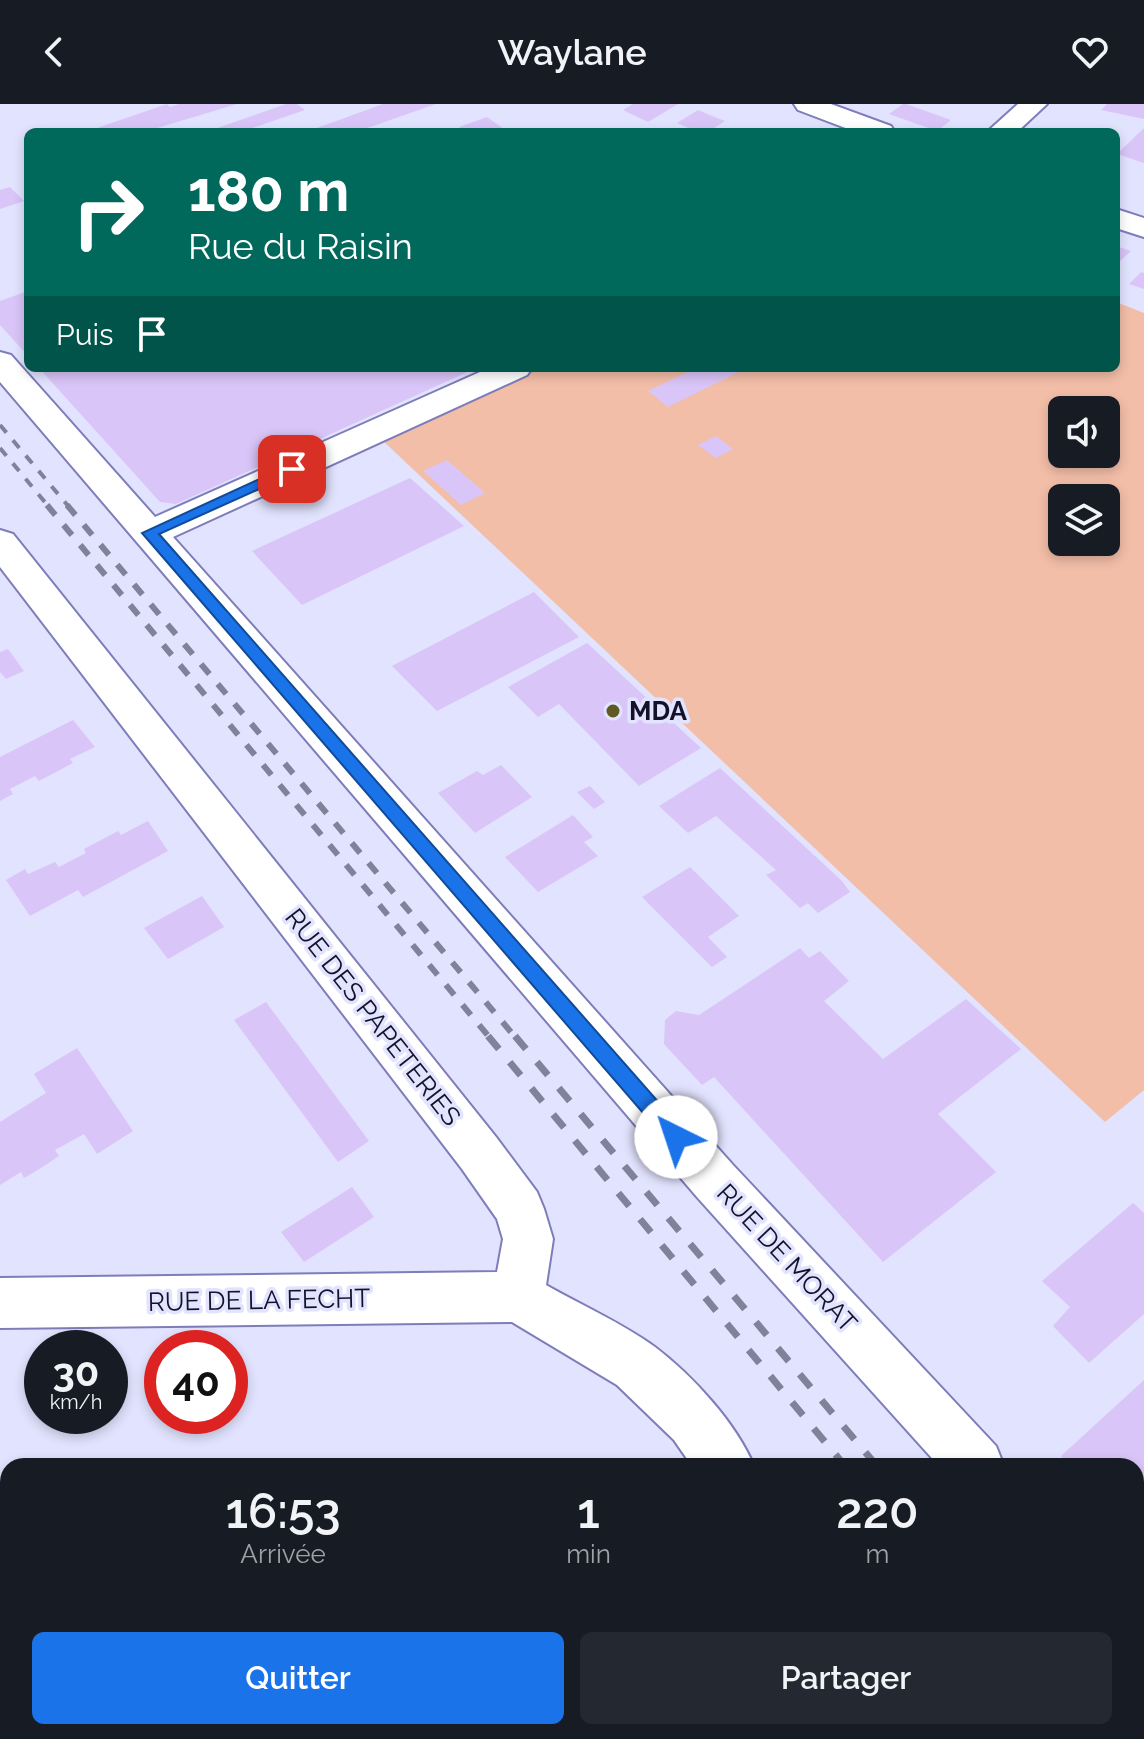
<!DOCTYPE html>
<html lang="fr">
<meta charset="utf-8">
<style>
:root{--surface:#171b24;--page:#242831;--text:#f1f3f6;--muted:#9ea1a6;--accent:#1a73e8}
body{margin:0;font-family:Raleway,sans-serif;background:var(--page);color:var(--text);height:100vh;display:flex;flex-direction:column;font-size:30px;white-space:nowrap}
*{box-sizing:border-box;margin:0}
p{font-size:26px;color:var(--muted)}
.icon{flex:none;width:44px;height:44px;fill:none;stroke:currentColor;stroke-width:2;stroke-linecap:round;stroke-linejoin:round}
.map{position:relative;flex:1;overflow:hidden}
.sheet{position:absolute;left:0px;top:1354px;width:1144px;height:282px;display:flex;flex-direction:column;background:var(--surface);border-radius:24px 24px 0 0;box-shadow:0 4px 12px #0003}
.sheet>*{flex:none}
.guide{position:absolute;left:24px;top:24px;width:1096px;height:244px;border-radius:12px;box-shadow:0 4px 12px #0003;background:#00695c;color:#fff;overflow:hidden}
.controls{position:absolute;left:1048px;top:292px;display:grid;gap:16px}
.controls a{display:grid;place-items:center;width:72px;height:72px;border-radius:12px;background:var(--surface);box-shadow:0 4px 12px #0003;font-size:40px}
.speed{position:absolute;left:24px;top:1226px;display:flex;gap:16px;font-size:40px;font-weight:700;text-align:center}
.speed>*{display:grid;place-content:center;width:104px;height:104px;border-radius:50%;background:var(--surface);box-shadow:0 4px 12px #0003;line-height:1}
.speed small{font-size:20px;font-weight:400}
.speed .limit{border:12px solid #d22;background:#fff;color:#111}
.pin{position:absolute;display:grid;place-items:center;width:68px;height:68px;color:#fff;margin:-34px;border-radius:16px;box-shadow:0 4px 12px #0006}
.me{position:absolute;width:88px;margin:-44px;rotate:319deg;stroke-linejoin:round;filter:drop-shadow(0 0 6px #0008)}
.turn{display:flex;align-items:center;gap:28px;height:168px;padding:0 32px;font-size:36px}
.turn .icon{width:104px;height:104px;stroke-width:2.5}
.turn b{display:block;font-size:56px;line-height:68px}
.then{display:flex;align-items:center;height:76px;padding:0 32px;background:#0003;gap:16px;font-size:30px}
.eta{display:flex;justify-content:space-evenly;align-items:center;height:136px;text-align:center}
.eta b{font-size:48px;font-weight:600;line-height:56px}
.primary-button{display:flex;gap:16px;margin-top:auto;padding:16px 32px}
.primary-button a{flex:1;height:92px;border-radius:12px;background:var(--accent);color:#fff;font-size:32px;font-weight:600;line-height:92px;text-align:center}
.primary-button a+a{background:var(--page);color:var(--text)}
header{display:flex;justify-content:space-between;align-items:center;height:104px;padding:0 32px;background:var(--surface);font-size:36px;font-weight:600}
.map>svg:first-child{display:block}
</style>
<header><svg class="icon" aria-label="back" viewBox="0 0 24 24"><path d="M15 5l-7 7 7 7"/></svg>Waylane<svg class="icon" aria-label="heart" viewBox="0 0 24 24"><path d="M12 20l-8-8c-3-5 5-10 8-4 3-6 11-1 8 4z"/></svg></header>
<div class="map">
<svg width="1144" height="1635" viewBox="0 0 1144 1635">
<rect width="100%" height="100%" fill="#e2e3fe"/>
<path fill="#f3bea8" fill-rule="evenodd" d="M1116 198 1144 209V986L1105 1018 381 335 538 264H1116ZM1062 306H1106V350H1062ZM1062 394H1106V438H1062Z"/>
<path fill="#dac5f8" d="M167 0 170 3 179 0H237L144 28H102L97 24Z
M286 0H297L305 6 241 28H206Z
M383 0H436L356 28H306Z
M633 0H678L648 18 623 6Z
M903 0H906L951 16 937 27 889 10Z
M1107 0H1144V15L1101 6Z
M698 6 712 12 725 17 708 28H698L677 19Z
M487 13 508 28H466L459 23Z
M1144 24V59L1117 50Z
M10 83 24 97 0 105V86Z
M1116 142 1131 147 1117 160 1121 161 1116 165Z
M1141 168 1144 169V185L1129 180Z
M28 187V252L0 221V197Z
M39 264H470L472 266 176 400 160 398Z
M696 264H747L668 303 648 287Z
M716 332 733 345 716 354 698 341Z
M447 356 485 389 461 401 423 367Z
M410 374 464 422 302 501 252 447Z
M534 488 579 533 437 607 392 562Z
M587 539 701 644 639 682 559 600 538 613 508 583Z
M8 545 24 567 6 575 0 568V548Z
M73 616 95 643 70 655 73 659 39 677 35 672 10 685 13 690 0 697V653Z
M501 661 532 693 475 729 438 689 477 667 483 671Z
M720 664 842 777 850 788 818 809 808 799 800 804 766 771 776 766 716 712 688 729 659 702Z
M590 682 605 698 594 705 577 688Z
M573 711 593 733 584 738 598 752 538 788 505 753Z
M148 717 168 747 83 793 78 786 30 812 6 776 25 765 28 770 55 758 59 763 86 749 84 745 118 727 121 731Z
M690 763 739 812 708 833 727 853 712 863 642 793Z
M202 792 224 823 168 855 144 824Z
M800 844 809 854 820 847 849 877 824 897 883 955 966 895 1021 945 938 1010 996 1068 883 1158 714 973 702 981 664 940 665 916 676 907 699 911Z
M266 898 369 1037 338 1058 234 916Z
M77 944 133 1027 97 1050 84 1030 55 1046 59 1052 41 1064 24 1074 21 1068 0 1081V1018L46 989 34 970Z
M352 1083 374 1113 304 1158 281 1128Z
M1133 1099 1144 1109V1210L1089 1259 1053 1222 1070 1203 1042 1177Z
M1144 1276V1450L1136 1448V1362H1070L1061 1352Z
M180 1628H342V1635H179Z
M405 1628H630V1635H405Z"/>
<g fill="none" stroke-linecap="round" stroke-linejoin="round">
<g stroke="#7e7dba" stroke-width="4">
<path id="minor" d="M794 0H831L891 22 895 28H856L798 6Z
M1018 0H1047L1017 28H987Z
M1116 105 1144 114V133L1116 124Z
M0 248 11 251 155 413 489 264H532L527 271 173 433 733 1061 996 1342 1004 1362H939L697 1093 0 278Z
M0 426 13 430 496 1033 537 1088 544 1105 553 1135 546 1181C581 1201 622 1219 655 1243 692 1271 736 1319 754 1362H692L674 1336 617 1281 512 1218 0 1224V1174L497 1168 503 1135 497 1115 462 1065 0 463Z
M1136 1511 1144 1515V1580L1136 1576Z
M889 1628H953L956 1635H892Z"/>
</g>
<use href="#minor" fill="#fff" fill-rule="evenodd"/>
<path stroke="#81819a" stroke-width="4" stroke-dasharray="10 10" stroke-linecap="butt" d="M0 321 69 403
M0 344 49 403"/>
<path stroke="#81819a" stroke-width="6" stroke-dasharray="13 13" stroke-linecap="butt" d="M47 401 490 934
M67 401 516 934"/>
<path stroke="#81819a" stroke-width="7" stroke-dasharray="17 17" stroke-linecap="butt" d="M488 932 845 1362
M515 932 877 1362
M1065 1628 1071 1635
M1101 1628 1107 1635"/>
</g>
<path fill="#1a73e8" stroke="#114b97" stroke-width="2" d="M292 360 299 365 297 368 159 430 683 1026 686 1033 683 1039 676 1042 669 1039 142 429Z"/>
<circle fill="#5e5925" stroke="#e2e3fe" stroke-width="3" cx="613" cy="607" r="8"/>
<g text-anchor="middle" stroke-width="7" stroke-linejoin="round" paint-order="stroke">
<g font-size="26" font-weight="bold" fill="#131229" stroke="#e2e3fe" text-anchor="start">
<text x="629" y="616">MDA</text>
</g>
<g font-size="26" fill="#131229" stroke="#e2e3fe">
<text transform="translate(373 913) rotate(52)" y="9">RUE DES PAPETERIES</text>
<text transform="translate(787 1154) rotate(47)" y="9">RUE DE MORAT</text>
<text transform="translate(259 1196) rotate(-1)" y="9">RUE DE LA FECHT</text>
</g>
</g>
</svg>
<div class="controls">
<a><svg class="icon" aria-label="sound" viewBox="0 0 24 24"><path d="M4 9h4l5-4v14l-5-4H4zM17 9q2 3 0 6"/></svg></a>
<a><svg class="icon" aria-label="layers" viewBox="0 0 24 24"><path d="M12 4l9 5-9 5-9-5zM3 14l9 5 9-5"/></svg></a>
</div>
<div class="speed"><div>30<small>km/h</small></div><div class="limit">40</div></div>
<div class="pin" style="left:292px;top:365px;background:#d93025"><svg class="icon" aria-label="arrive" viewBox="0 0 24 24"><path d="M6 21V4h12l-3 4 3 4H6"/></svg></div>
<svg class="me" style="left:676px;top:1033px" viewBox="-20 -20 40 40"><circle r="19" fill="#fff"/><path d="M0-13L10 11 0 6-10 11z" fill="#1a73e8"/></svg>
<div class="guide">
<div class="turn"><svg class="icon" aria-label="right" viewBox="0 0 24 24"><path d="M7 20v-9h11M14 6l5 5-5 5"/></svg><div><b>180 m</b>Rue du Raisin</div></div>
<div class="then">Puis<svg class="icon" aria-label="arrive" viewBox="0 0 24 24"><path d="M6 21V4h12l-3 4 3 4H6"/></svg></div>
</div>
<section class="sheet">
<div class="eta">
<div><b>16:53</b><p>Arrivée</p></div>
<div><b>1</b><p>min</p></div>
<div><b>220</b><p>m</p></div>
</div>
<div class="primary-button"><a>Quitter</a><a>Partager</a></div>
</section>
</div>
